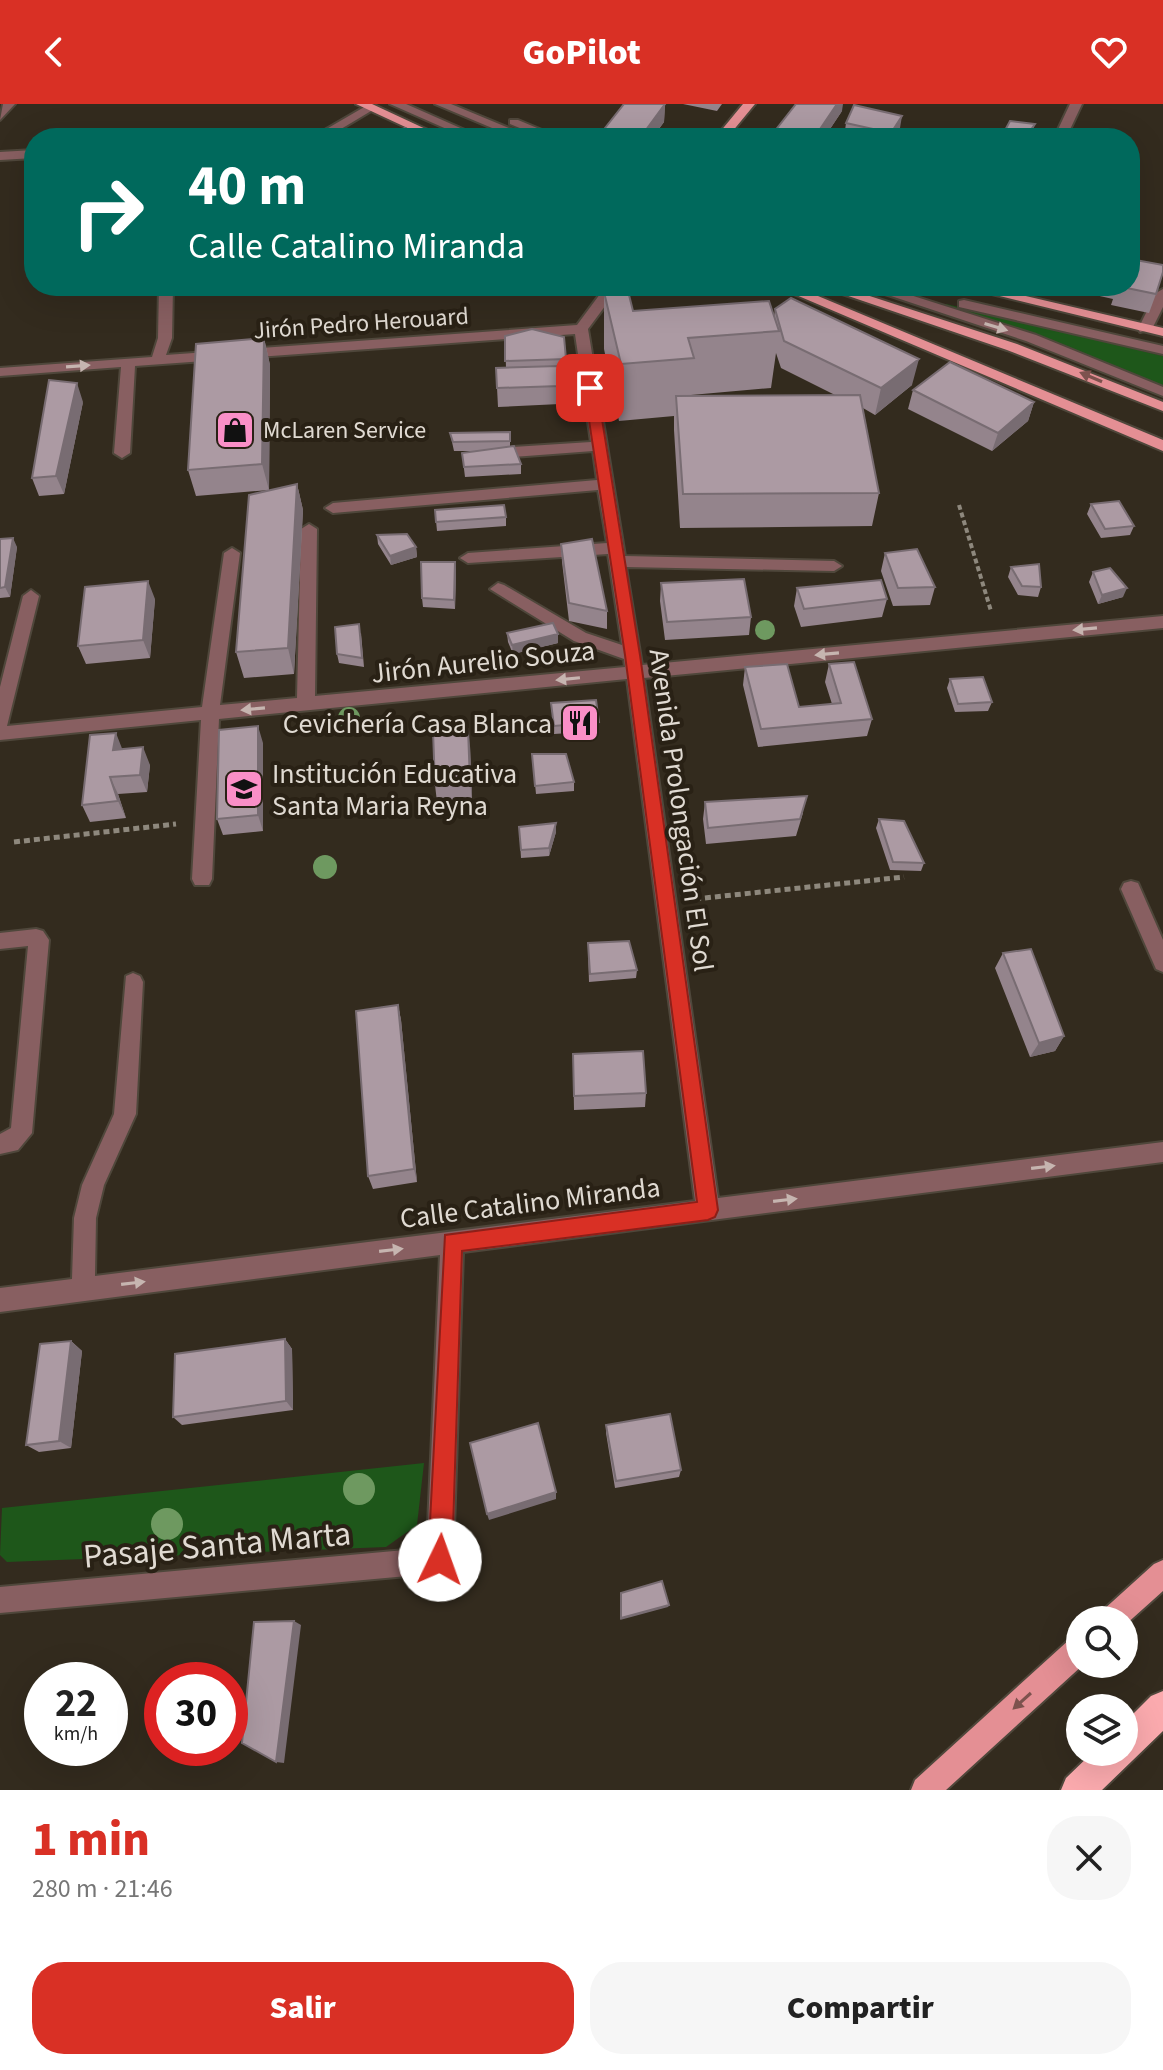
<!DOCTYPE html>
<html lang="es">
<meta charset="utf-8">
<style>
:root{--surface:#fff;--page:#f6f6f6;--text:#222;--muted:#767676;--accent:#d93025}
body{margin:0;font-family:"Source Sans 3",sans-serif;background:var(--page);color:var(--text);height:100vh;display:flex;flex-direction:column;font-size:30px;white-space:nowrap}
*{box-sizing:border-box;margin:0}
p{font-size:26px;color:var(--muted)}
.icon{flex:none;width:44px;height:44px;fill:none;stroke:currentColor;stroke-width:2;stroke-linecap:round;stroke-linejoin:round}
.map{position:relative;height:1686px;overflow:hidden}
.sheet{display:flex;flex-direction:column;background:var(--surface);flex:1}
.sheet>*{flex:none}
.guide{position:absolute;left:24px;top:24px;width:1116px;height:168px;border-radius:32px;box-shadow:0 8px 32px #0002;background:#00695c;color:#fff;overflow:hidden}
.tools{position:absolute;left:1066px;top:1502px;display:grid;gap:16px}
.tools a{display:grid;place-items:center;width:72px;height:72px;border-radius:50%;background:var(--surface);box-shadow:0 8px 32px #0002;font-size:40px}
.speed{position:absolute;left:24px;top:1558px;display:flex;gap:16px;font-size:40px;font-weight:700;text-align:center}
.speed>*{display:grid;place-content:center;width:104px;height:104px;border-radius:50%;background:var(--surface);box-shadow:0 8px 32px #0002;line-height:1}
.speed small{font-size:20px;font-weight:400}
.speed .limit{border:12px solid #d22;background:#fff;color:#111}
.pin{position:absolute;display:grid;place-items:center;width:68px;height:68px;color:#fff;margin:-34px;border-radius:16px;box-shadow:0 4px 12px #0006}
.me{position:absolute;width:88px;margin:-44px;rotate:3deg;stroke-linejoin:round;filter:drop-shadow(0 0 6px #0008)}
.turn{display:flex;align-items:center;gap:28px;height:168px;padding:0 32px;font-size:36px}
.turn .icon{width:104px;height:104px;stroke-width:2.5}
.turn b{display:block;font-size:56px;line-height:68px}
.round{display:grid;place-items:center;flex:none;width:84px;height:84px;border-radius:32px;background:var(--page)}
.overview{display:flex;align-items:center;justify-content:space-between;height:136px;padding:0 32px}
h1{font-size:48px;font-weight:800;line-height:60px;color:var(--accent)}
.primary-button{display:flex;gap:16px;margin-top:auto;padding:16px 32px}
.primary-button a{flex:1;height:92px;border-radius:32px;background:var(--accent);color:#fff;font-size:32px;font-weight:800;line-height:92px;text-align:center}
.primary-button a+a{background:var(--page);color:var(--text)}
header{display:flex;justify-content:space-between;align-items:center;height:104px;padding:0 32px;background:var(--accent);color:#fff;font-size:36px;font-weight:800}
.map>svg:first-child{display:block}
</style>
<header><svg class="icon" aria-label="back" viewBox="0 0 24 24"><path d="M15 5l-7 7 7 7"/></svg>GoPilot<svg class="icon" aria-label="heart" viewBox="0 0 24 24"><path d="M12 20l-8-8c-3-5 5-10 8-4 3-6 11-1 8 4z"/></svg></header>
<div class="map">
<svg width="1163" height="1686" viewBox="0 0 1163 1686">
<rect width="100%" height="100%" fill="#332b1e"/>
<path fill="#1e571a" d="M946 200 1163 252V284L942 202Z
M424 1359 417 1421 386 1443 7 1458 0 1451 2 1404Z"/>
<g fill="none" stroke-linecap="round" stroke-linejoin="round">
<g stroke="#4f473b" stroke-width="4">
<path id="minor" d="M3 0H15L0 16Z
M390 0H406L483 34H467Z
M435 0H451L533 34H516Z
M1070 0H1082L1066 34H1054Z
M366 2 376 4 326 34H311Z
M510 16H518L561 34H544L510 20Z
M34 46V54L0 56V48Z
M159 182H173L172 234 166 251 577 221 606 182H620L588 225 625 452 834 457 842 462 834 467 626 463 642 561 1163 512V524L644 574 718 1094 1163 1038V1058L463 1148 453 1456 449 1465 440 1469 0 1509V1483L427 1444 440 1151 0 1208V1184L72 1175 74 1114 82 1081 114 1010 126 872 133 869 140 872 143 878 136 1010 104 1081 96 1114 95 1172 695 1097 627 575 219 615 212 775 209 781H195L192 775 201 616 0 636V583L23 492 31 486 39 492 7 622 202 603 224 449 232 444 240 449 220 601 297 594 301 425 309 420 317 425 315 592 625 563 624 555 574 537 490 485 498 479 504 481 586 529 622 541 608 450 468 459 460 454 468 449 607 439 598 386 333 409 325 404 333 399 597 376 593 347 513 353 505 348 513 343 591 338 575 230 135 262 130 349 122 354 114 349 121 263 0 272V264L152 253 158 234Z
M861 182H882L1036 231 1163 283V292L1026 237Z
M1163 185V203L1152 225 1140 228 1138 225 1156 189Z
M964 196 1163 242V250L959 203V197Z
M1131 777 1138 779 1163 836V868L1156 865 1121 785 1124 779Z
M36 825 43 827 49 836 32 1029 18 1046 0 1050V1030L11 1024 28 842 0 845V829Z"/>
</g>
<g stroke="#4f473b" stroke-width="4">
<path id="major" d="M356 0H372L445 34H429Z
M743 0H755L727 34H715Z
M775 182H794L1163 336V347Z
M819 182H839L1017 240 1163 298V307L1007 246Z
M959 182H983L1163 224V232Z
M1163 1456V1487L1124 1522V1516H1098L1102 1507 1154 1460Z
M1080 1531V1560H1084L946 1686H911L915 1676 1070 1535Z"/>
</g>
<g stroke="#4f473b" stroke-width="4">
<path id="highway" d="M1163 1587V1627L1102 1686H1061L1066 1674 1093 1648H1124V1619L1151 1592Z"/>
</g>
<path stroke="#8e887d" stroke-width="4" stroke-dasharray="5 3" stroke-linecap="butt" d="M959 401 991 507"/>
<path stroke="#8e887d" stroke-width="5" stroke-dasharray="6 4" stroke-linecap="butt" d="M14 738 176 720
M695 795 904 773"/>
<use href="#minor" fill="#885f61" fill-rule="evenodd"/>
<use href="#major" fill="#e48f94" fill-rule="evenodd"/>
<use href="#highway" fill="#fbaaae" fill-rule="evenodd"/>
</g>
<g fill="#6e9960">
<circle cx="765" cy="526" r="10"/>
<circle cx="349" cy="614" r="11"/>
<circle cx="325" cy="763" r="12"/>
<circle cx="359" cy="1385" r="16"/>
<circle cx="167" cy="1420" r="16"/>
</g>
<path fill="#94848c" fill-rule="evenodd" d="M665 0 664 18 656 29 684 34H605V24Z
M683 0H722L717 7Z
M842 7 824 34H774V28Z
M846 19 899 30 896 34H844Z
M1032 29 1029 34H1002L1003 30Z
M1033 182H1130L1156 190 1149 209 1111 201 1113 195 1073 186 1071 191 1038 185Z
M604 188 633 207 774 213 775 205 912 281 875 311 863 304 879 389 872 422 680 424 674 326V312L619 317 604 245ZM776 249 781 264 835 291 691 292V291L771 284Z
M505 232 566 255V274H559L560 300 498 303 496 264H506Z
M264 234 270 261 269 386 196 392 188 366Z
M913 286 1034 298 1028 317 992 347 908 305Z
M83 298 64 390 39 392 32 374Z
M510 328V342L521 360V370L465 373 462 349 476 347H454L450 329Z
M297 380 303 406 294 570 244 574 236 548Z
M1091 400 1134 422 1130 431 1101 434 1087 410Z
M435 406 506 413V422L437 427Z
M377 431 416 443 417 453 391 461 378 440Z
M0 435 17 443 10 493 0 494Z
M561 440 607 507V525L569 517 562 458Z
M885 449 935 483 930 501 893 502 881 467Z
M455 458 456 467 455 505 423 503 422 494Z
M1011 463 1041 483 1038 493 1018 491 1008 473Z
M1093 468 1123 493 1098 500 1089 478Z
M661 479 751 513 749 531 665 536 660 497Z
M797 484 887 495 882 513 801 523 794 502Z
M155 495 150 554 86 560 78 542Z
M361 529 364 563 339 559 337 550Z
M507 529 558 539 513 550 508 538Z
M829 560 872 615 867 632 758 643 743 581 745 563 799 603 832 600 825 578Z
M950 575 992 598 988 607 955 608 947 584Z
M551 599 599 618V627L554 630Z
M263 639V727L223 731 217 715Z
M470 642 472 695 437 698 435 681Z
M123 645 150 661 147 688 118 690 126 714 90 718 82 701Z
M532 650 574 678V687L536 690Z
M705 698 803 709 796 732 706 740 703 715Z
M879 715 924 759 921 767 890 766 876 724Z
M556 719V728L549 752 521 754 519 723Z
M588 847 637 866 636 874 589 878Z
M1003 849 1064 932 1055 947 1030 953 995 864Z
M398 901 401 916 417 1078 373 1085 368 1072Z
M573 950 646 989 645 1003 574 1006Z
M285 1235 292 1245 293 1306 182 1321 173 1313Z
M71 1237 82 1247 71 1344 39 1348 26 1341Z
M606 1321 681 1366 679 1373 615 1384 606 1329Z"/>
<path fill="#786c72" d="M665 0 664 18 652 34H640Z
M837 0H843L842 7 824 34H814Z
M902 12 899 30 896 34H890L891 29Z
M1035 20 1032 29 1029 34H1025Z
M264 234 270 261 269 386 262 360Z
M919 255 912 281 875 311 881 284Z
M77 279 83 298 64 390 56 372Z
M1034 298 1028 317 992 347 998 329Z
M297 380 303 406 294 570 288 544Z
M13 434 17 443 10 493 5 483Z
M416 443 417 453 391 461 390 452Z
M455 458 456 467 455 505 454 496Z
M148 477 155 495 150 554 143 536Z
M1127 484 1123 493 1098 500 1102 491Z
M558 530V539L513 550 512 541Z
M258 622 263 639V727L258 711Z
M468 625 470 642 472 695 470 678Z
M116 629 123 647 113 646Z
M143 643 150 661 147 688 140 671Z
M110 673 118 690 126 714 118 697Z
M556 719V728L549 752V744Z
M398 901 401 916 417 1078 414 1065Z
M1064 932 1055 947 1030 953 1039 939Z
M285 1235 292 1245 293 1306 286 1297Z
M71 1237 82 1247 71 1344 59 1337Z
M556 1388V1395L489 1416 487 1410Z
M669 1501 668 1503 620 1516 621 1514Z
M294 1517 301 1521 284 1659 276 1658Z"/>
<path fill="#ac9aa3" stroke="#786c72" stroke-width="2" d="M624 0H665L640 34H627L605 24Z
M796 0H837L814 34H804L774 28Z
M854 1 902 12 891 29 846 19Z
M1010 17 1035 20 1025 34 1003 30Z
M405 24 423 34H386Z
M651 27 684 34H646Z
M1130 155 1163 161V168L1156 190 1117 182H1130Z
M628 187 633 207 769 197 779 227 688 234 694 254 621 260 604 188Z
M791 194 919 255 881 284 784 237 775 205Z
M532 225 564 233 566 255 505 257V232Z
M264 234 262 360 188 366 196 240Z
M950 258 1034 298 998 329 913 286Z
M558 262 560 282 497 284 496 264Z
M49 276 77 279 56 372 32 374Z
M860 291 879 389 683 390 676 292Z
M510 328V337L453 338 450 329Z
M514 342 521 360 464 363 462 349Z
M297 380 288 544 236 548 249 391Z
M1119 397 1134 422 1105 425 1091 400Z
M504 401 506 413 436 418 435 406Z
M407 430 416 443 390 452 377 431Z
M13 434 5 483 0 484V435Z
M592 435 607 507 569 499 561 440Z
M917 445 935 483 898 484 885 449Z
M421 458H455L454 496 422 494Z
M1039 460 1041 483 1022 482 1011 463Z
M1110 464 1127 484 1102 491 1093 468Z
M744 475 751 513 667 518 661 479Z
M881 476 887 495 804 505 797 484Z
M148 477 143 536 78 542 85 483Z
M553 519 558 530 512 541 507 529Z
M359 520 362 554 337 550 335 523Z
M854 558 872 615 761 625 745 563 787 560 799 603 841 599 829 560Z
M983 573 992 598 958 600 950 575Z
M596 596 599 618 554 622 551 599Z
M258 622V711L217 715 219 626Z
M468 625 470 678 435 681 433 627Z
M116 629 113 646 143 643 140 671 110 673 118 697 82 701 90 631Z
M532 650H566L574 678 535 682Z
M807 692 800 715 708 724 705 698Z
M879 715 904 717 924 759 893 758Z
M556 719 549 744 521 746 519 723Z
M629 837 637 866 590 870 588 839Z
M1031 845 1064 932 1039 939 1003 849Z
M398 901 414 1065 368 1072 356 907Z
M643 947 646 989 574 992 573 950Z
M285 1235 286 1297 173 1313 175 1250Z
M71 1237 59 1337 26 1341 40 1240Z
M670 1310 681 1366 616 1377 606 1321Z
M538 1319 556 1388 487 1410 470 1339Z
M662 1477 669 1501 621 1514V1489Z
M294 1517 276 1658 242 1639 254 1518Z"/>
<defs><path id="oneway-solid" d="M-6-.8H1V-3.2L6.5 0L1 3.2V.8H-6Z" transform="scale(2)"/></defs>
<g fill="#c6b5b0">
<use href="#oneway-solid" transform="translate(996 223) rotate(17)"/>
<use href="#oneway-solid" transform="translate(78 262) rotate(-4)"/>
<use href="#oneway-solid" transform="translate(1085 525) rotate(175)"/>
<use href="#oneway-solid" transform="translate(827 550) rotate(175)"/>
<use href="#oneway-solid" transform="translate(568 575) rotate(174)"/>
<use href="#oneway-solid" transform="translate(253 605) rotate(175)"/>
<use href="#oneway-solid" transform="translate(1043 1063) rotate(-7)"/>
<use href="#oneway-solid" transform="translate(785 1096) rotate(-7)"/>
<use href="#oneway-solid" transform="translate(391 1146) rotate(-7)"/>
<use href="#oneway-solid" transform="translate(133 1179) rotate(-7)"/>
</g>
<g fill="#7d524e">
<use href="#oneway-solid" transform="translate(1091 273) rotate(-157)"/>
<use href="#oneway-solid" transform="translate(1022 1597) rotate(138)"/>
</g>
<path fill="#d93025" stroke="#8d1f18" stroke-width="2" d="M590 280 597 284 640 551 718 1106 715 1113 708 1116 462 1147 452 1456 449 1464 440 1468 432 1464 428 1456 445 1131 697 1098 625 551 584 284Z"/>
<defs>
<g id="shop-square" transform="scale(2)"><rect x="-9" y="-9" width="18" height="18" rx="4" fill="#fa8fc7" stroke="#292115"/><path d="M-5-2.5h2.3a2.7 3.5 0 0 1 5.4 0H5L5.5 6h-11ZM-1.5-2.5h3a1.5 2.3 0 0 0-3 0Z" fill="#111"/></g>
<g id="restaurant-square" transform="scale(2)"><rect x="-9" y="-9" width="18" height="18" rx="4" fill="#fa8fc7" stroke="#292115"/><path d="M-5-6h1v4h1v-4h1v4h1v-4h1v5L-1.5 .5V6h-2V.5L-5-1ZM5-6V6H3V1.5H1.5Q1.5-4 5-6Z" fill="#111"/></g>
<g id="school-square" transform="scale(2)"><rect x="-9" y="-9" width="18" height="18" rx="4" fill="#fa8fc7" stroke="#292115"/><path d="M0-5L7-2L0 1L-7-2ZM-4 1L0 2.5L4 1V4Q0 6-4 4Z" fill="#111"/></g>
</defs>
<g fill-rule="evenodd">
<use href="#shop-square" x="235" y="326"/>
<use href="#restaurant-square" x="580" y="619"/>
<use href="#school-square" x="244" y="685"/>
</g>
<g text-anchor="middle" stroke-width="8" stroke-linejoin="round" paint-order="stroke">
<g font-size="24" fill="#e0dad2" stroke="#292115">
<text transform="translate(361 219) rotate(-4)" y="8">Jirón Pedro Herouard</text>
</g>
<g font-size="24" fill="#e0dad2" stroke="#292115" text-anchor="start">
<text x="263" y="334">McLaren Service</text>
</g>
<g font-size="28" fill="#e0dad2" stroke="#292115">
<text transform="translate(483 557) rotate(-6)" y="10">Jirón Aurelio Souza</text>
<text transform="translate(682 706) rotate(82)" y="10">Avenida Prolongación El Sol</text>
<text transform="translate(530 1098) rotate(-7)" y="10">Calle Catalino Miranda</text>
</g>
<g font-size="28" fill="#e0dad2" stroke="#292115" text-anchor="end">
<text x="552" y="629">Cevichería Casa Blanca</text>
<text x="272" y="679" text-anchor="start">Institución Educativa<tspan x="272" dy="32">Santa Maria Reyna</tspan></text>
</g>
<g font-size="34" fill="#e0dad2" stroke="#292115">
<text transform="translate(217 1440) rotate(-5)" y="12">Pasaje Santa Marta</text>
</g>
</g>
</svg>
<div class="tools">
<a><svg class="icon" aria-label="search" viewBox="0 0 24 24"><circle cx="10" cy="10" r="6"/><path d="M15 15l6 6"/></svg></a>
<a><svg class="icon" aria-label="layers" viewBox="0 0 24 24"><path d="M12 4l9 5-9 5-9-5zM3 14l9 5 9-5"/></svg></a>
</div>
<div class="speed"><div>22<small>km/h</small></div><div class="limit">30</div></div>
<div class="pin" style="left:590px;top:284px;background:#d93025"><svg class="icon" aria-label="arrive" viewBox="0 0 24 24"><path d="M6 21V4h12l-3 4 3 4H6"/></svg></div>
<svg class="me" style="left:440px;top:1456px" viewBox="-20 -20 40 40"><circle r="19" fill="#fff"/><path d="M0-13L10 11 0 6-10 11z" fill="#d93025"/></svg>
<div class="guide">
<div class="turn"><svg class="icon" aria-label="right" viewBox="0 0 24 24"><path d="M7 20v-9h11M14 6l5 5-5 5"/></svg><div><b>40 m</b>Calle Catalino Miranda</div></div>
</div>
</div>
<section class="sheet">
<div class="overview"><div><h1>1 min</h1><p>280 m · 21:46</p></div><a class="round"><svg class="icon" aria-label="close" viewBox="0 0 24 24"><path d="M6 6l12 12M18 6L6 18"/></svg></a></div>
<div class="primary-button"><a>Salir</a><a>Compartir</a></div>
</section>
